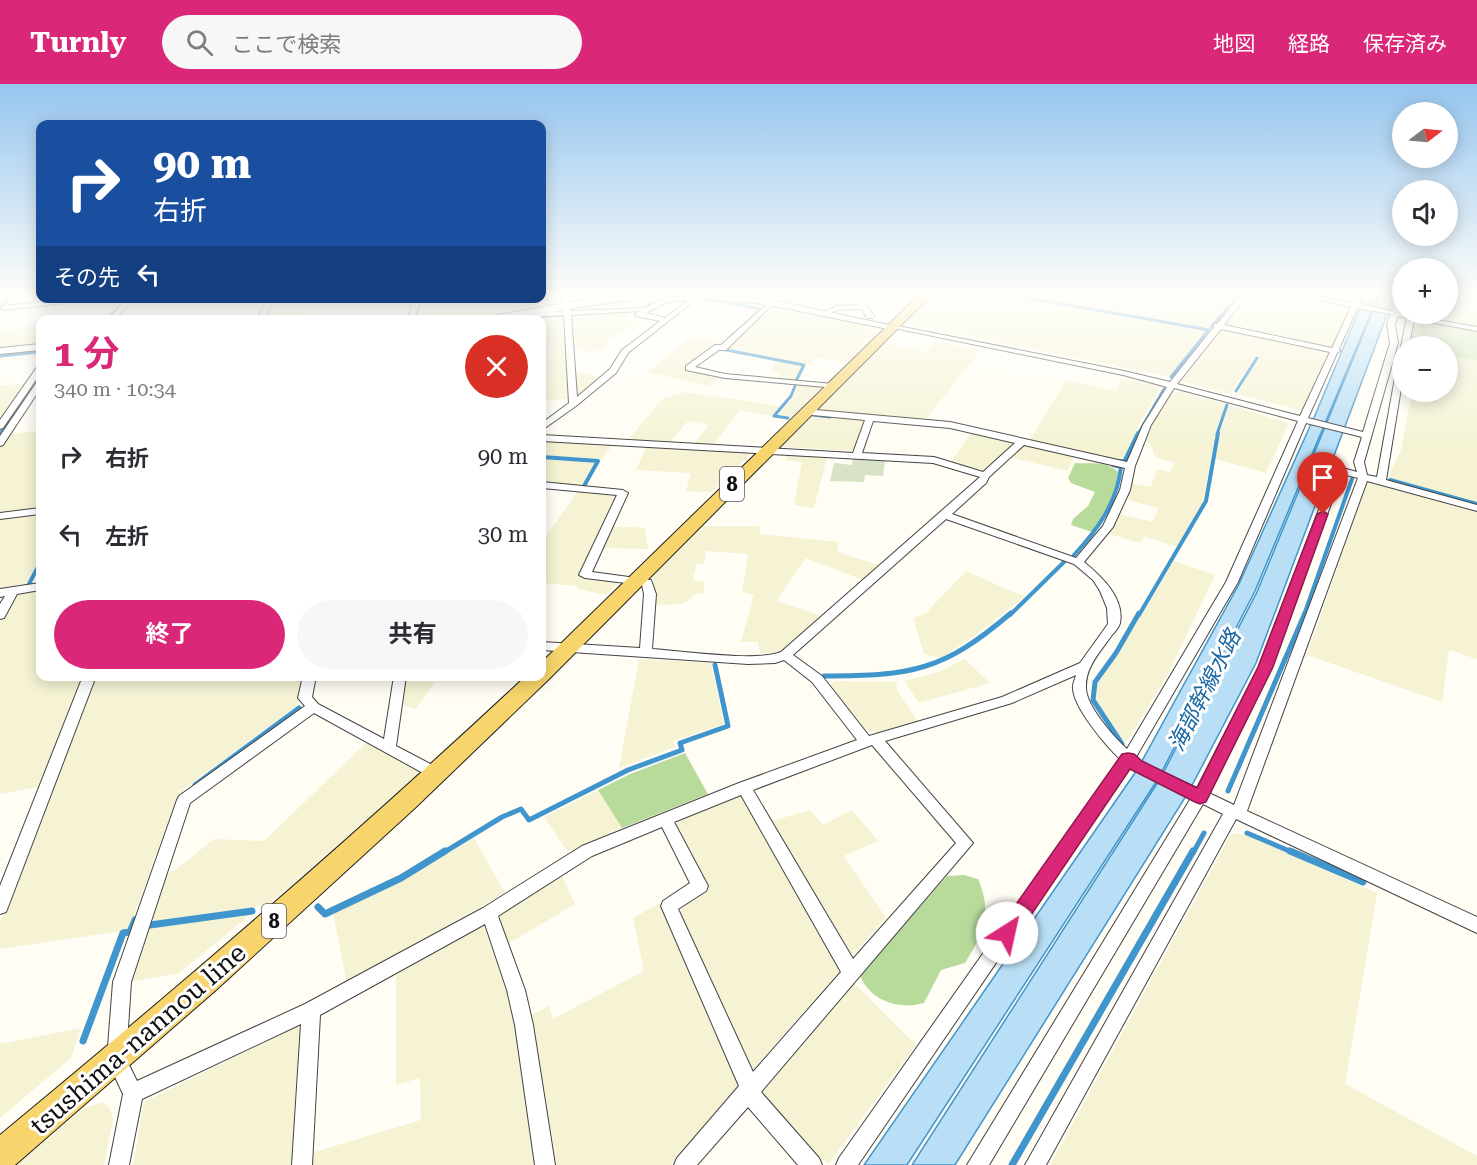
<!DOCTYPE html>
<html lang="ja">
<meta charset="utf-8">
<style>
:root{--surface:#fff;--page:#f7f7f7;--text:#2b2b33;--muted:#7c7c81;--accent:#db2777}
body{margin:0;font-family:"Roboto Serif","Noto Sans JP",serif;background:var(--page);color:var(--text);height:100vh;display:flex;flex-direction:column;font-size:22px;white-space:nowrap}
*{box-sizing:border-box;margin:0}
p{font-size:20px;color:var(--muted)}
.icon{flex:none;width:33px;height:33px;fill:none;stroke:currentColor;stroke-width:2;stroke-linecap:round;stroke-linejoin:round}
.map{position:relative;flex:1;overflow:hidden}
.drawer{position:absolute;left:36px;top:231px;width:510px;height:366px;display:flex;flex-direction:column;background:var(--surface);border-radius:12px;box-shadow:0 3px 15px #0003}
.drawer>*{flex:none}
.banner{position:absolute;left:36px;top:36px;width:510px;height:183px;border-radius:12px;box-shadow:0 3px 15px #0003;background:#1a4fa0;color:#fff;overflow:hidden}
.needle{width:39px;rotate:74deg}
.buttons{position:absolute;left:1392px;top:18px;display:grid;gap:12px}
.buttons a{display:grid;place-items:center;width:66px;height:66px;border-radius:50%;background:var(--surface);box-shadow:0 3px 15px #0003;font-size:30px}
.pin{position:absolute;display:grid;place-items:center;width:51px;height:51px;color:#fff;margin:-62px -26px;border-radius:50% 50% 50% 0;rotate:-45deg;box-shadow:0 0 6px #0007}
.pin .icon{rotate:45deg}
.me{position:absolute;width:66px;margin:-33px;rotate:35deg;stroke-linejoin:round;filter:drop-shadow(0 0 4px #0008)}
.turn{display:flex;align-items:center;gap:21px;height:126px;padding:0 18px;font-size:27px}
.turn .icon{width:78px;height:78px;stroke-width:2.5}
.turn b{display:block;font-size:42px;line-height:51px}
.then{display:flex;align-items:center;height:57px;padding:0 18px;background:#0003;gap:12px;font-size:22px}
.round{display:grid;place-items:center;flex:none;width:63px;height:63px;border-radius:32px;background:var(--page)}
.headline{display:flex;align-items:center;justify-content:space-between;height:102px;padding:0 18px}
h1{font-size:36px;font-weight:700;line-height:45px;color:var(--accent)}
.button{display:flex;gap:12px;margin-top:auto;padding:12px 18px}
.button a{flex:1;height:69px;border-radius:36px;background:var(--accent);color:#fff;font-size:24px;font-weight:700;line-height:69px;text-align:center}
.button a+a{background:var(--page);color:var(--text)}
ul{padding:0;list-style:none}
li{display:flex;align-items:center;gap:18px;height:78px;padding:0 18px}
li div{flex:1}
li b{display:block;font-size:22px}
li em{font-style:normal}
header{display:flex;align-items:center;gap:36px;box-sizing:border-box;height:84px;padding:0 30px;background:var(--accent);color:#fff}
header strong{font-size:28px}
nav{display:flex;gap:33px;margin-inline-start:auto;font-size:21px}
.search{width:420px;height:54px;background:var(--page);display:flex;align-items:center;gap:15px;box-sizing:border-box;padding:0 21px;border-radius:33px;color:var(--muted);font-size:22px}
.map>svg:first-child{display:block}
</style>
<header>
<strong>Turnly</strong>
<div class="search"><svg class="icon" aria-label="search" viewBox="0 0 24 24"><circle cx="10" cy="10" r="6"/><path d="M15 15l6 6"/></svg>ここで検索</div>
<nav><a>地図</a><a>経路</a><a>保存済み</a></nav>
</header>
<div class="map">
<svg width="1477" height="1081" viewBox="0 0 1477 1081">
<rect width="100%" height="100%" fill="#fffdf4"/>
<path fill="#f5f3d4" d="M542 212H562V218L457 234 420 235 426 215 542 214Z
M766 212H853L859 220 830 225Z
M932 212H1005L1206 247 1170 293 919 242 909 235Z
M1028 212H1236L1208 244Z
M1247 212H1302L1351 223 1333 265 1222 242Z
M1448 212H1477V243L1438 236 1435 230H1448Z
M123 215 117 221 0 232 8 225Z
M277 215V214L340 215H335L317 229 266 232Z
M657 216 641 224 574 228 570 225 633 217Z
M768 225H783L867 242 876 250 848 278 815 273 810 281 726 264Z
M633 227 622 235 635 239 604 259 605 262 592 268 572 262 570 233 572 231Z
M564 232 568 315 542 317V236L508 235Z
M40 242V258L0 263V248Z
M1221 244 1332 267 1304 327 1238 310 1257 273 1236 300 1231 310 1181 297Z
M691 253 720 259 686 285 719 293 711 303 648 288Z
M935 257 981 266 924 337 815 327 883 259 926 268Z
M1448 271 1477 277V419L1388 394 1401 366 1412 308H1448Z
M776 276 803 281 795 297 778 295 780 290 770 288Z
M574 287 604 293 580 311 576 310Z
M1121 295 1161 303 1141 337 1123 377 1030 356 1066 296 1116 307Z
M28 299 5 331H0V302Z
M802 300 820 304 790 333 779 330 794 313 798 301Z
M685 308 780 322 772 332 740 326 714 360 695 359 709 341 688 337 670 358 628 356 662 315Z
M1172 308H1179L1226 320 1216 346 1204 416 1178 463 1145 453 1140 459 1109 450 1120 430 1153 438 1158 424 1128 416 1131 399 1151 403 1157 385 1170 388 1175 379 1155 373 1151 361 1145 356 1150 344Z
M1229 321 1289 339 1266 389 1215 375 1220 348Z
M813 332 866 336 856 367 786 363 782 361Z
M40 347V426L0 431V361L8 350Z
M971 349 1014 360 984 388 951 378Z
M542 357 613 360 601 376 542 372Z
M1022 361 1073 373 1068 387 1009 373Z
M647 362 751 368 752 369 712 408 686 407 691 389 636 386Z
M787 370 827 373 814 424 794 421 802 378 785 376Z
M542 375 596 378 581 403 542 399Z
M1373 397 1477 425V575L1449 566 1442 618 1307 571 1367 398Z
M578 407 618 411 580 492 614 496 618 498 606 511 577 505V502L542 499V458Z
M40 428V473L25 502 0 506V434Z
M611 442 645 444 648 465 601 464Z
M701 442H759L760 450 839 458 837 468 879 481 863 496 806 474 776 517 822 532 780 568 760 570 758 558H741L754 511 742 508 748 470 706 467 704 480 697 479 693 496 704 498V510L697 509 683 520 653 521V492Z
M1174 477 1215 491 1167 592 1126 658 1120 654 1095 616 1097 599 1118 570Z
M966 487 1025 513 974 552 941 574 924 570 913 534 925 530Z
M40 506V592L85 593 42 702 0 710V539L14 512Z
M639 575 711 579 724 640 673 657 675 663 619 684Z
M965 575 990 599 919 619 904 597 939 588Z
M102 592 306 593 298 621 184 705 175 718 129 846 0 865V838L91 597Z
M406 593H416L435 598 416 625 402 621Z
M836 597 896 598 898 608 919 639 876 649 864 646 831 602 832 598Z
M366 659 417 683 418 691 268 821 148 838 165 790 175 786 214 755 264 757Z
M598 706 622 744 568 768 544 733Z
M742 711 842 885 754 984 746 983 680 830 683 820 708 804 675 743 679 736Z
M810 726 823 741 852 726 878 757 844 772 886 834 851 873 768 738Z
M1231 750H1244L1377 809 1345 1000 1477 1072V1081H1050Z
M474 754 505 809 347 899 333 829 402 797Z
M562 792 575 820 506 861 498 838 500 828 557 793Z
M660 819 739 989V1005L671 1081H550L530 932 549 922 553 935 644 887 633 834Z
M251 830 179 889 126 899 145 845Z
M482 842 490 844 512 913 537 1081H311V1069L421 1036 420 994 396 1001V891Z
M853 898 916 961 829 1079 820 1076 764 1017 762 1001Z
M297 942 305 946 297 1081H133L144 1018Z
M81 944 71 974 0 1034V960Z
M102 1018 110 1024 113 1036 104 1081H15L85 1024Z"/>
<path fill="#d4eabd" d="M1421 237 1477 246V277L1448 271V262L1407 261 1412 244Z"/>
<path fill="#b8db9c" d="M1075 379C1091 380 1107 376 1119 389L1110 420 1092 448 1071 441 1073 435 1088 422 1095 408 1071 399 1068 394Z
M685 669 708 710 622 744 598 706 630 690Z
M964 791 978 795C993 829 983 850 965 879L941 886 924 919C898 926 870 917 860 891L947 792Z"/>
<path fill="#d8e2c4" d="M853 373 885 376 883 392 865 391 864 398 830 397 834 379 852 381Z"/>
<path fill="#b9dff6" stroke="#4095cd" stroke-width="1.5" d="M1365 212H1378L1255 507 1158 695 907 1081H864L1137 686 1239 500 1316 329Z
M1379 212H1394L1256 579 1188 709 955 1081H912L1160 695 1257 508Z"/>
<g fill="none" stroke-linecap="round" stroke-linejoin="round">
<path stroke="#4095cd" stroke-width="3" d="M1018 212 1209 246
M704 214 761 225 724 259
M645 223 660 216
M0 224 11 212
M416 233 421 214
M522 234 561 231
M107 236 127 214
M1211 243 1238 212
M721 265 804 281 796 297
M0 272 40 268
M1171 293 1207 248
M1236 307 1257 274
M813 331 830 333
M788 334 774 332 791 312 795 302
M0 350 40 292
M1138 350 1164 305
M1217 350 1227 321"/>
<path stroke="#4095cd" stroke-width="4" d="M542 373 598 377 584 402
M1120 377 1124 378 1138 349
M1390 396 1477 420
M1074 471C1098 445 1117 419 1121 383L1113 381
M29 500 40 479
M1010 531 1064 478
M1139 531 1206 417 1218 349
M1304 531 1352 395"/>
<path stroke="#4095cd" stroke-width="5" d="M824 592C912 592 943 587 1011 529
M1122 660 1093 616 1095 598 1116 569 1139 529
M195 701 299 624
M1228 707 1305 529
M1247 749 1294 769
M443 769 502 733 521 725 529 736 628 686 682 666 680 659 728 642 715 581
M1193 769 1204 749"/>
<path stroke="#4095cd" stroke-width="7" d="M1290 767 1363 798
M318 823 325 830 401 794 445 767
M150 841 252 827
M83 957 123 849 130 848 135 836
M1012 1081 1193 767"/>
<g stroke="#444" stroke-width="2">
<path id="minor" d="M563 212H569L570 227 645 224 665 214 700 212 628 269 616 289 576 322 542 346V339L569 319 564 231 533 233 522 228 526 226 534 229 563 227ZM687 217 665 234 646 229 667 218ZM639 227 635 230 636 232 660 237 622 266 610 285 577 313 571 231Z
M853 212H859L874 232 873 234H867L862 225 838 226 824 232 820 230 837 222 859 221Z
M1240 212H1246L1224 241 1332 264 1351 223 1303 212H1316L1352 219 1356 212H1362L1359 220 1392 227 1398 212H1402L1399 228 1402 230 1477 243V247L1414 235 1409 262 1402 264 1401 262 1407 234 1398 232 1395 240 1398 259 1364 378 1367 391 1377 393 1398 277 1402 275V298L1386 396 1477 421V427L1367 397 1247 727 1477 833V849L1236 735 1046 1081H1025L1223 730 1203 720 989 1081H967L1191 714 1129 684 858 1081H836L839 1074 1120 675C1106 662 1074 624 1073 605 1072 601 1075 595 1076 591L1012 619 885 657 973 759 761 1008 819 1074 822 1081H798L748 1023 697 1081H674L677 1074 739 1002 661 822 663 817 690 799 662 743 592 772 498 832 525 906 533 941 555 1081H535L515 941 507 906 485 840 320 931 312 1081H292L301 940 142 1015 129 1081H109L123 1010 107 976 113 898 177 716 179 712 305 622 298 614 303 592H316L312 613 318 620 384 655 394 592H406L396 662 442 686 444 690 442 694 437 696 432 694 314 629 190 719 131 898 126 975 137 997 305 920 483 824 582 762 739 699 857 656 812 598 784 576 775 579 748 580 542 566V558L640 564 644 510 642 501 585 494 579 491 617 411 542 404V398L623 406 628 409 592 488 651 496 656 510 652 565C682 567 756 578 781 568L980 393 933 379 542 357V351L853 369 865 336 802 330V326L805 325 950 338 1127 378 1143 341 1167 303 1123 291 889 243 893 241 1124 287 1170 298 1214 243V240H1217ZM1357 224 1391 230 1387 240 1390 259 1363 348 1308 334 1337 269 1340 267 1339 265ZM1221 245 1330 268 1300 332 1177 300ZM1174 304 1298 337 1226 498 1127 665C1114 653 1086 622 1086 604 1085 583 1101 567 1112 551 1115 548 1119 543 1120 539 1125 514 1101 492 1084 478L1113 443 1130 406 1135 382 1151 341ZM873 337 950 344 1015 359 983 388 934 373 862 369ZM1306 339 1362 353 1354 378 1357 388 1339 383 1334 386 1259 583 1197 704 1141 678 1136 673 1238 498ZM1024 361 1125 384 1120 406 1103 442 1076 474 952 430 986 399 989 393ZM1342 390 1358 394 1234 721 1209 709 1271 583ZM946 435 1074 480 1093 496 1100 507 1107 524 1108 540 1080 579 1002 613 869 652 822 592 793 571ZM872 661 956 759 853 875 753 706ZM741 711 841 888 753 988 678 825 706 807 708 802 674 738Z
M78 214H107L4 226 0 224 4 222Z
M127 214H134L115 236H108Z
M268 214H275L263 236H256Z
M413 214H420L415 236H408Z
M771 217 773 218V220L726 266H719L695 283 725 290 833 300 837 302 836 304 725 294 686 286V282L715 261H721Z
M37 283H40V290L3 344 0 345V336Z
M37 298H40V305L3 361 0 362V352Z
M40 424V430L0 435V429Z
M40 499V506L17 510 4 534 0 535V520L5 512 0 513V505Z
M83 592H96L8 823 6 828 0 830V802Z"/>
</g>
<g stroke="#444" stroke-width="2">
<path id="tertiary" d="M606 212H648L644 215C586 219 527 236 469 236Z
M707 212 764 214 898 243 893 246 764 220 711 215Z
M40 260V266L0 270V264Z"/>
</g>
<g stroke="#222" stroke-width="2">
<path id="primary" d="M918 212H930L549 595 416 723 216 906 15 1081H0V1051C179 903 356 751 526 592H542V578Z"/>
</g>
<use href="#minor" fill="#fff" fill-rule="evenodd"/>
<use href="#tertiary" fill="#fff" fill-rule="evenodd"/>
<use href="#primary" fill="#f7d56c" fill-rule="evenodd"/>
</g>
<linearGradient id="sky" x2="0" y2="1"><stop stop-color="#95c5ee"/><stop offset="0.58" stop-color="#fffefa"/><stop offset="1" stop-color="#fffefa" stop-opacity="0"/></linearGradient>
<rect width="1477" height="363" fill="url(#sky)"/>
<path fill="#db2777" stroke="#8e194d" stroke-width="1.5" d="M1323 427 1328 430 1273 583 1206 718 1200 720 1195 718 1130 685 1014 856 1007 858 1000 856 997 849 1000 843 1122 670 1128 669 1134 670 1142 677 1197 704 1258 583 1317 430Z"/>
<g text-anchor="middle" stroke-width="6" stroke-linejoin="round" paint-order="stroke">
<g fill="#fff" stroke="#585858" stroke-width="1.5">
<rect x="720" y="383" width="24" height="34" rx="4.5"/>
<rect x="262" y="820" width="24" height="34" rx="4.5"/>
</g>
<g font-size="20" font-weight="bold" fill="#111">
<text x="732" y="407">8</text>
<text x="274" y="844">8</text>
</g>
<g font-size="22" font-style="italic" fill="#1967a3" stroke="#fff">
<text transform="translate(1204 606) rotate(-63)" y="8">海部幹線水路</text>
</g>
<g font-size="26" fill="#111" stroke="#fff">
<text transform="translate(138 955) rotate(-41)" y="9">tsushima-nannou line</text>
</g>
</g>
</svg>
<div class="buttons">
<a><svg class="needle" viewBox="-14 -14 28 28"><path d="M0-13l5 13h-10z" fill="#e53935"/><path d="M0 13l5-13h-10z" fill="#7c7c81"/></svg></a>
<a><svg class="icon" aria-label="sound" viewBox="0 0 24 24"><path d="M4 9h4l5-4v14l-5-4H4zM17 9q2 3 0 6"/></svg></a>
<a>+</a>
<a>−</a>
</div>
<div class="pin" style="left:1323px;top:430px;background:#d93025"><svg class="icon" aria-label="arrive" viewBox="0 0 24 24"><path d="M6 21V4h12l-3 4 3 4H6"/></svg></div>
<svg class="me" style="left:1007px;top:849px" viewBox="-20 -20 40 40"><circle r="19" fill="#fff"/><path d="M0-13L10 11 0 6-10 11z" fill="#db2777"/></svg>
<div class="banner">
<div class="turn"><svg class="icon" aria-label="right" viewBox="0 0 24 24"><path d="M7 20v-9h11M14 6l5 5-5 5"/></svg><div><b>90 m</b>右折</div></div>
<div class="then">その先<svg class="icon" aria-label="left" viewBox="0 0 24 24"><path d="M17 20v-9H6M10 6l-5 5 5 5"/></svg></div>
</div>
<section class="drawer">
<div class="headline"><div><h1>1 分</h1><p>340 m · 10:34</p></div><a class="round" style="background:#d93025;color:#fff"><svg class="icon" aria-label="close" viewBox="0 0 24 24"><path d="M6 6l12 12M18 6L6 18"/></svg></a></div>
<ul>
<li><svg class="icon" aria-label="right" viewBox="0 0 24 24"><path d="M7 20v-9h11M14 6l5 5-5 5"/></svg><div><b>右折</b></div><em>90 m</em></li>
<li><svg class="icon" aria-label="left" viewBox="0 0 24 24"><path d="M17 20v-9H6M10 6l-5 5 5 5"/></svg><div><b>左折</b></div><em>30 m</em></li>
</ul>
<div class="button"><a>終了</a><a>共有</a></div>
</section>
</div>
